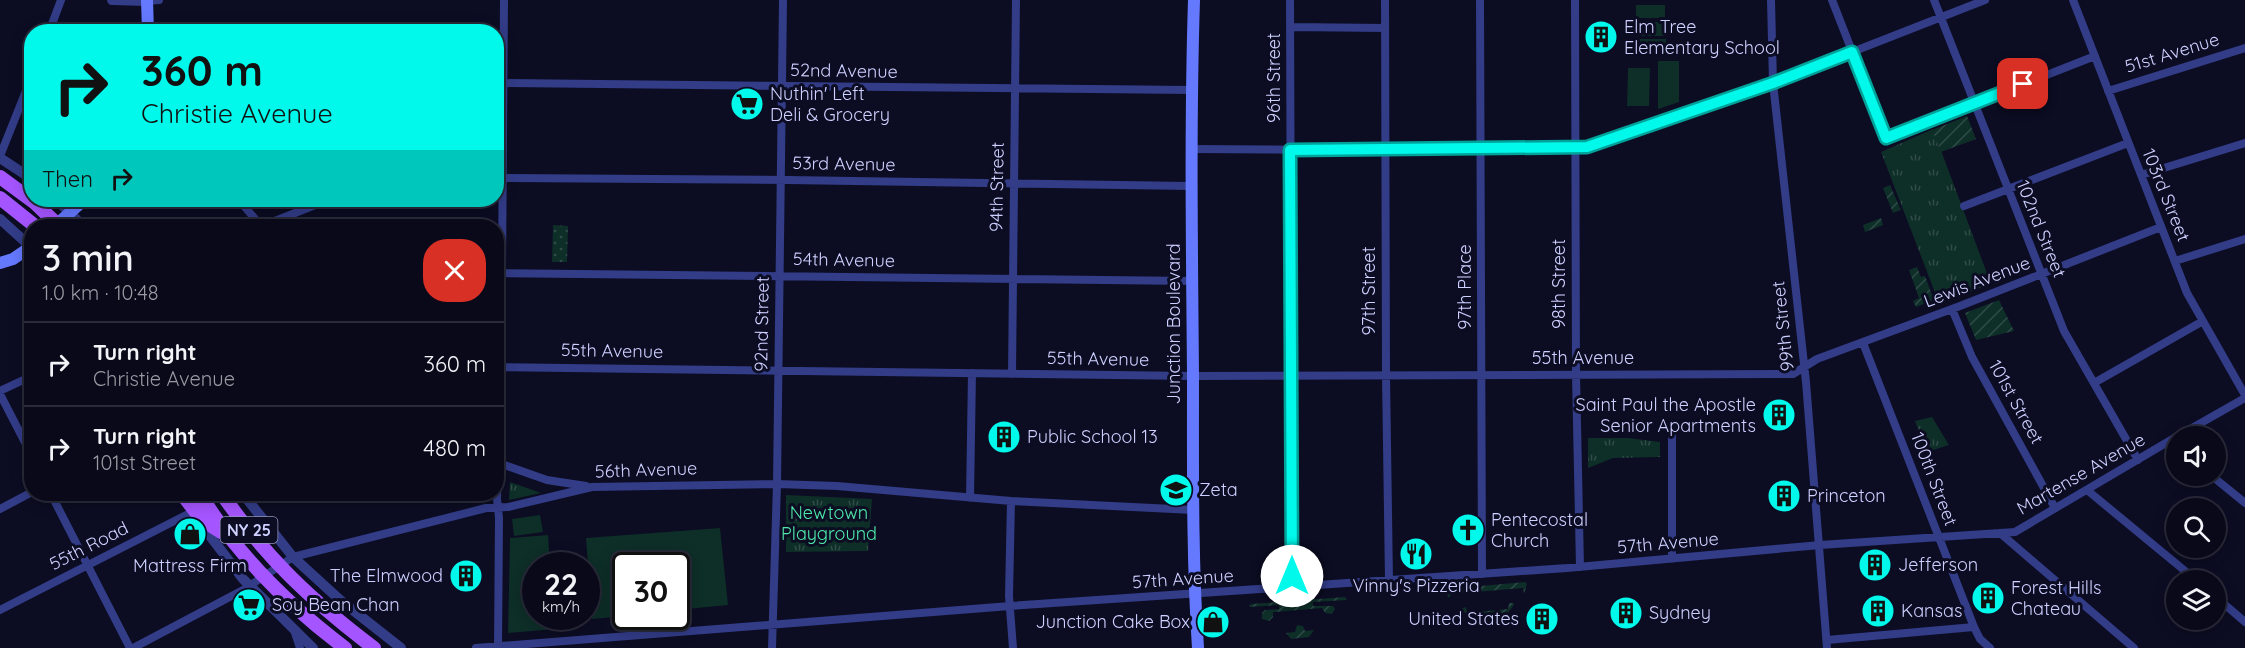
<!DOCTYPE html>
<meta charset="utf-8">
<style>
:root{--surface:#09091a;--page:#121223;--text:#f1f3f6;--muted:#999aa2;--line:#292a39}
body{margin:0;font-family:Quicksand,sans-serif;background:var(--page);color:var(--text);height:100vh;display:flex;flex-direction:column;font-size:22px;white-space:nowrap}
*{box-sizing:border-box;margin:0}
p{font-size:20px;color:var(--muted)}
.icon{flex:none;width:33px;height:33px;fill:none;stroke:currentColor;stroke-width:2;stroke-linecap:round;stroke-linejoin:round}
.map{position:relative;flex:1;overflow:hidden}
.panel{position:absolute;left:24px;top:219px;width:480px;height:282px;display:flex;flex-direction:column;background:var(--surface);border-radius:24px;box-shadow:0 3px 15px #0003,0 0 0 2px var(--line)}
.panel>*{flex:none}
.hud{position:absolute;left:24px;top:24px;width:480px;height:183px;border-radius:24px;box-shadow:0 3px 15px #0003,0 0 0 2px var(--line);background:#00f9eb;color:#111;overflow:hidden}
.buttons{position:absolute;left:2166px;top:426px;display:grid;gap:12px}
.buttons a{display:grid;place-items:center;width:60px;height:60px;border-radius:50%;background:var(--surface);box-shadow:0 3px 15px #0003,0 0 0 2px var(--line);font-size:30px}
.speed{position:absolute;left:522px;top:552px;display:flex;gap:12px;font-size:30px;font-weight:700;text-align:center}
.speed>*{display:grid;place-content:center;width:78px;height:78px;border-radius:50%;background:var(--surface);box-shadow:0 3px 15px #0003,0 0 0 2px var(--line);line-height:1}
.speed small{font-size:15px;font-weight:400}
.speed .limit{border:3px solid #111;border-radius:9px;background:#fff;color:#111}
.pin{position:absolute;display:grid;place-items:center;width:51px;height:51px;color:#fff;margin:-26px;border-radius:12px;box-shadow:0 3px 9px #0006}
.me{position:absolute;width:66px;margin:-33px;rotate:0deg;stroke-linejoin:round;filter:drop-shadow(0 0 4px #0008)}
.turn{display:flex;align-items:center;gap:21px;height:126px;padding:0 18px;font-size:27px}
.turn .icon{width:78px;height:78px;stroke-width:2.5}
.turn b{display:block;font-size:42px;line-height:51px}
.then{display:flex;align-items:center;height:57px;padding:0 18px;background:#0003;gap:12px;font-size:22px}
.round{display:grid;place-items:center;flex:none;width:63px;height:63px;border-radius:24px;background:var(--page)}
.summary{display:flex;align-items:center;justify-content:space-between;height:102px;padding:0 18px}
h1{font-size:36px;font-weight:600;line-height:45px}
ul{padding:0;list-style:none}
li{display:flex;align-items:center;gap:18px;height:84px;padding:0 18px;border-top:2px solid var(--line)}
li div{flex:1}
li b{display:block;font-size:22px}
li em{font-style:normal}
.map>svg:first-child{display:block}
</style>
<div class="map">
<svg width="2245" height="648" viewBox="0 0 2245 648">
<defs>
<pattern id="grass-dots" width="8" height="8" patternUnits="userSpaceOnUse" patternTransform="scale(1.5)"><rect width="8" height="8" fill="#0e2e28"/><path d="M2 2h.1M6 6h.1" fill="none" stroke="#304b48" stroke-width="1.8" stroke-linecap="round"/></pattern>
<pattern id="park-tufts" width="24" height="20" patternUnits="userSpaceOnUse" patternTransform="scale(1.5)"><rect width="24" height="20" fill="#0e2e28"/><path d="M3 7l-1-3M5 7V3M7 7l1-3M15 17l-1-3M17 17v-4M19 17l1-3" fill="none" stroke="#304b48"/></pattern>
<pattern id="garden-furrows" width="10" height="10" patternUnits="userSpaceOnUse" patternTransform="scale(1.5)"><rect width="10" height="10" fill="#0e2e28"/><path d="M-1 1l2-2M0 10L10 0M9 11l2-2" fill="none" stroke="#304b48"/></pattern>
</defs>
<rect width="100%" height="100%" fill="#0c0c23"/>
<path fill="url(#grass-dots)" d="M553 225 568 226 567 262H552Z"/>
<path fill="url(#park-tufts)" d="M1933 129 1991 284 1939 303 1881 152Z
M1932 417 1949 445 1927 452 1915 421Z
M1588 438H1628L1660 442V457L1613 458 1588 468Z
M510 482 541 493 509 500Z
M786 495 872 499 868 551 786 552Z"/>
<path fill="url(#garden-furrows)" d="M1967 116 1976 139 1941 152 1932 130Z
M1890 185 1901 210 1893 213 1883 188Z
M1881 218 1883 225 1865 232 1863 225Z
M1917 267 1921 277 1925 276 1934 300 1916 307 1913 301 1919 298 1909 270Z
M1999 300 2014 331 1976 340 1965 313Z
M1525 582 1527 584 1524 594 1523 588 1451 594 1449 598 1445 592 1447 589Z
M1345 597 1347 600 1313 602V606H1333L1335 609 1332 614 1325 613 1322 608 1276 612H1273V617L1269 621 1262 619V613L1265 610 1279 609V605L1250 607 1249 606 1251 604Z
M1509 603H1513L1514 605 1506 615 1502 613 1473 615 1471 618 1461 609 1466 607 1467 613 1508 609Z
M1297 625 1303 626 1305 631 1314 630 1309 637 1291 639 1286 633 1295 632Z"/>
<path fill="#0e2e28" d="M1636 5H1665V18H1636Z
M1637 22H1666V36H1637Z
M1637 39H1666V52L1637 53Z
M1658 61H1679V102L1658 109Z
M1628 68H1650L1649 106H1627Z
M1614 442H1640V456H1614Z
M540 515 543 532 514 536 512 519Z
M720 528 728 605 677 610 676 566H626L625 616 592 619 586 538Z
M548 535 550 565 536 566V616L555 617 556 629 508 633 510 538Z
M559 617H574L579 621 558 627 556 626Z"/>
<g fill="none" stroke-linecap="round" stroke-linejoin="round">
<path stroke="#323c87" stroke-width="8" d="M1290 0 1292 588
M1385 0 1386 376 1389 581
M1480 0 1482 574
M1575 0 1576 375 1580 567
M1771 0 1773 83 1806 382 1827 648
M1832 0 1886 138 2095 56
M1934 0 2064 331 2138 460
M2073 0 2187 293 2245 395
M147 1 159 0
M1290 27 1385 28
M49 32 61 0
M496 83 1191 90
M2108 91 2245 48
M1191 149 1377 150 1587 147 1773 83 1985 0
M0 156 32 76
M2141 175 2245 143
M496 178 788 180 1191 186
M239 200 261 226
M1964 206 2128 143
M262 226 328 200
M2175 261 2245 239
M496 273 1192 281
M1952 309 1972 357 2055 508
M1863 343 1974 627 1980 639 1990 648
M496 367 1193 376 1793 374 1817 359 1960 306 2161 227
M1012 374 1016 0
M2094 383 2203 321
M0 391 32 376
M0 394 32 456
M1672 431V559
M2178 436 2245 398
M496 462 547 480 586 486
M2212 476 2245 503
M2087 490 2196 580
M51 494 130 648
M970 498 972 373
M1011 501 1009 596 1013 648
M0 509 32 492
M2000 533 2134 648
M2216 597 2245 622
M0 610 192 512
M294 630 300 648
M1827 640 1974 627
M133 648 243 590 293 557 486 508 508 507 592 487 777 484 837 486 1011 501 1193 510
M476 648 1010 606 1567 568 1820 545 2015 532 2176 437
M498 648 499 518 497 499 502 273 504 0
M772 648 777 484 783 0"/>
<path stroke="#323c87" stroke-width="10" d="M112 0 147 1
M0 158 32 179
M57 200 83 226
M0 219 32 248
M243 494 293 557 340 600 401 648
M197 519 243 579 313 648"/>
<path stroke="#6579ff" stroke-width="12" d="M147 0 148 32
M1194 0C1190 125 1192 251 1193 376 1193 467 1192 557 1198 648
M55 226 84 200
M0 263 13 259 32 246"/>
<path stroke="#a555ff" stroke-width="14" d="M0 177 34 202 59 226
M0 198 35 226
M182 494 202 520 223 533
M200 494C237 555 288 605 345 648
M222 494C265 557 313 602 374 648"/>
</g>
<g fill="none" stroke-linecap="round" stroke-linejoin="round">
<g stroke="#00a299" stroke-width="15">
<path id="route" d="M1292 576 1290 150 1587 147 1773 83 1852 52 1886 138 2023 84"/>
</g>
<use href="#route" stroke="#00f9eb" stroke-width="10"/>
</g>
<defs>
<g id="building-disc" transform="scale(1.725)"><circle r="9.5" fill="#00f9eb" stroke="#0c0c23"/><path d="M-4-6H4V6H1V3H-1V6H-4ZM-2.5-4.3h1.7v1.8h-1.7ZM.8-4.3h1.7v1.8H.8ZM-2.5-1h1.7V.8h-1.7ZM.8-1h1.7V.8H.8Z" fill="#111"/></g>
<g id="supermarket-disc" transform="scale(1.725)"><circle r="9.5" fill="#00f9eb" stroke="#0c0c23"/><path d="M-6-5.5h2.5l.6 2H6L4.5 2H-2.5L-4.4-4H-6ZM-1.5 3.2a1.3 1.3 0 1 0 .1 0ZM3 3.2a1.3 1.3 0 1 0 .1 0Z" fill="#111"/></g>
<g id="school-disc" transform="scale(1.725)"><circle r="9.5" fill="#00f9eb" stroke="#0c0c23"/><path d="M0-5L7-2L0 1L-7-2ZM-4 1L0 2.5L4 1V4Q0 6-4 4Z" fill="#111"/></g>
<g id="church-disc" transform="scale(1.725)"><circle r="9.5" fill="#00f9eb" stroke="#0c0c23"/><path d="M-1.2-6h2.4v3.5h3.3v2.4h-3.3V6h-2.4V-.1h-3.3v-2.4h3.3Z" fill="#111"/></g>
<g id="shop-disc" transform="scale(1.725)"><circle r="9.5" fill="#00f9eb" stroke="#0c0c23"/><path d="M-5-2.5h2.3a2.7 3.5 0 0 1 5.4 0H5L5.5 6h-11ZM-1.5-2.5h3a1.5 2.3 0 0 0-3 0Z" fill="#111"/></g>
<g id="restaurant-disc" transform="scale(1.725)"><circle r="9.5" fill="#00f9eb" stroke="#0c0c23"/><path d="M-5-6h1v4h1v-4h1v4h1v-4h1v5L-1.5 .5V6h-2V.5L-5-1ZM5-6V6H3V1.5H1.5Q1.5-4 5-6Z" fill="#111"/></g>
</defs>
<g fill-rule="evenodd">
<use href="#building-disc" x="1601" y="37"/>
<use href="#supermarket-disc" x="747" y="104"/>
<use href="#building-disc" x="1779" y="415"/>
<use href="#building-disc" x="1004" y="437"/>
<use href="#school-disc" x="1176" y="490"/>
<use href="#building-disc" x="1784" y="496"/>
<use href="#church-disc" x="1468" y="530"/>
<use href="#shop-disc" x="190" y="534"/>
<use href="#restaurant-disc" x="1416" y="554"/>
<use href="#building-disc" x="1875" y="565"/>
<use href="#building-disc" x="466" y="576"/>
<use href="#building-disc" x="1988" y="598"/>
<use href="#supermarket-disc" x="249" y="605"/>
<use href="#building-disc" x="1878" y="611"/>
<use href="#building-disc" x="1626" y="613"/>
<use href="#building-disc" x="1542" y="619"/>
<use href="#shop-disc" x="1213" y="622"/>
</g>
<g text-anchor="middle" stroke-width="6" stroke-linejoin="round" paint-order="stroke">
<rect fill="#0c0c23" stroke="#9495bd" stroke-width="1.5" x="220.5" y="517" width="57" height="26" rx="4.5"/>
<g font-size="16" font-weight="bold" fill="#ced0ff">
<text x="249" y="536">NY 25</text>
</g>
<g font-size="18" fill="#ced0ff" stroke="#0c0c23" text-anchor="start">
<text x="1624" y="33">Elm Tree<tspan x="1624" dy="21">Elementary School</tspan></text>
<text x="770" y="100">Nuthin' Left<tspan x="770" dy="21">Deli &amp; Grocery</tspan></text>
<text x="1756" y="411" text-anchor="end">Saint Paul the Apostle<tspan x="1756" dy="21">Senior Apartments</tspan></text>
<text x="1027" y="443">Public School 13</text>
<text x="1199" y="496">Zeta</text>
<text x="1807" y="502">Princeton</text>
<text x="1491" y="526">Pentecostal<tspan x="1491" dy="21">Church</tspan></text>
<text x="1898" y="571">Jefferson</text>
<text x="190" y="572" text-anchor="middle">Mattress Firm</text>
<text x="443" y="582" text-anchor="end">The Elmwood</text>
<text x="1416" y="592" text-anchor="middle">Vinny's Pizzeria</text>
<text x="2011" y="594">Forest Hills<tspan x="2011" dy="21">Chateau</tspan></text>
<text x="272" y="611">Soy Bean Chan</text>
<text x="1901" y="617">Kansas</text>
<text x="1649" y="619">Sydney</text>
<text x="1519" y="625" text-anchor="end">United States</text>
<text x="1190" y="628" text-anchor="end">Junction Cake Box</text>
</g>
<g font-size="18" fill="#ced0ff" stroke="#0c0c23">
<text transform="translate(2172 53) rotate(-17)" y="6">51st Avenue</text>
<text transform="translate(844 71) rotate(1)" y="6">52nd Avenue</text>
<text transform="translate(1274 78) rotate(-90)" y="6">96th Street</text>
<text transform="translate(844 164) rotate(1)" y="6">53rd Avenue</text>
<text transform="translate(997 187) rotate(-89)" y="6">94th Street</text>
<text transform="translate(2166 195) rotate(68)" y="6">103rd Street</text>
<text transform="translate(2041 229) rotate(68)" y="6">102nd Street</text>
<text transform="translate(844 260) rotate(1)" y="6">54th Avenue</text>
<text transform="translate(1977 282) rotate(-21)" y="6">Lewis Avenue</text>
<text transform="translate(1559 284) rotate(-90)" y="6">98th Street</text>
<text transform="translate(1465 287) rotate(-90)" y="6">97th Place</text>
<text transform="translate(1369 291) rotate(-90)" y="6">97th Street</text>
<text transform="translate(762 324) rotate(-89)" y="6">92nd Street</text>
<text transform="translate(1174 324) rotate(-90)" y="6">Junction Boulevard</text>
<text transform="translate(1783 326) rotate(-96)" y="6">99th Street</text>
<text transform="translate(612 351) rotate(1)" y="6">55th Avenue</text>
<text x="1583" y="364">55th Avenue</text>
<text transform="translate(1098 359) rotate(1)" y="6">55th Avenue</text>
<text transform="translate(2016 402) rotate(61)" y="6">101st Street</text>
<text transform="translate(646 470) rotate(-2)" y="6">56th Avenue</text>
<text transform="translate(2081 474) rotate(-30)" y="6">Martense Avenue</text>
<text transform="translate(1934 479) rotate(69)" y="6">100th Street</text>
<text transform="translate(1668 543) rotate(-5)" y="6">57th Avenue</text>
<text transform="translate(89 546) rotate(-27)" y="6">55th Road</text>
<text transform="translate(1183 579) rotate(-4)" y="6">57th Avenue</text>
</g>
<g font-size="18" fill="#4feaab" stroke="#0c0c23">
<text x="829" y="519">Newtown<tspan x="829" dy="21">Playground</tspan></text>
</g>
</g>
</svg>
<div class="buttons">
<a><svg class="icon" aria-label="sound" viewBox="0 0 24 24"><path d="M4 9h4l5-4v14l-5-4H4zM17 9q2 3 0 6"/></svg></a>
<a><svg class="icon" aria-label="search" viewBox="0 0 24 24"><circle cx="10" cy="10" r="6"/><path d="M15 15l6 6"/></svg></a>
<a><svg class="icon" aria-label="layers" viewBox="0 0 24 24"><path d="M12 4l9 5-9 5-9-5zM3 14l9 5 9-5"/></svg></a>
</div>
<div class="speed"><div>22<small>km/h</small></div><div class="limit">30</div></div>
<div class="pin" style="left:2023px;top:84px;background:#d93025"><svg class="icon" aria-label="arrive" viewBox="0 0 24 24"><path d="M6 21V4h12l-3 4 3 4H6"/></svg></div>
<svg class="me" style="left:1292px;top:576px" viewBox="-20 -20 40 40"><circle r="19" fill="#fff"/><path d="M0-13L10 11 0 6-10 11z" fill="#00f9eb"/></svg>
<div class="hud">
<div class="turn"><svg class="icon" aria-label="right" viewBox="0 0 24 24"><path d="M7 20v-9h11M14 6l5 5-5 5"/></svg><div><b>360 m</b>Christie Avenue</div></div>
<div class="then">Then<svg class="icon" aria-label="right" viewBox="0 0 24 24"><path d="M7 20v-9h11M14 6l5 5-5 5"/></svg></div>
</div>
<section class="panel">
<div class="summary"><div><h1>3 min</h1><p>1.0 km · 10:48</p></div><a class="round" style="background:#d93025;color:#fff"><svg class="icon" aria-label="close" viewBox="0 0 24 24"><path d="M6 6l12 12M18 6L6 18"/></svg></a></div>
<ul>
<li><svg class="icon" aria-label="right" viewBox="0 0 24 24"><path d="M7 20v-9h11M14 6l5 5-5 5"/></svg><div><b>Turn right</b><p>Christie Avenue</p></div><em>360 m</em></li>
<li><svg class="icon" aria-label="right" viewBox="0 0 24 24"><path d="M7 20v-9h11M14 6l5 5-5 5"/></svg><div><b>Turn right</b><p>101st Street</p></div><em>480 m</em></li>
</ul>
</section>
</div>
